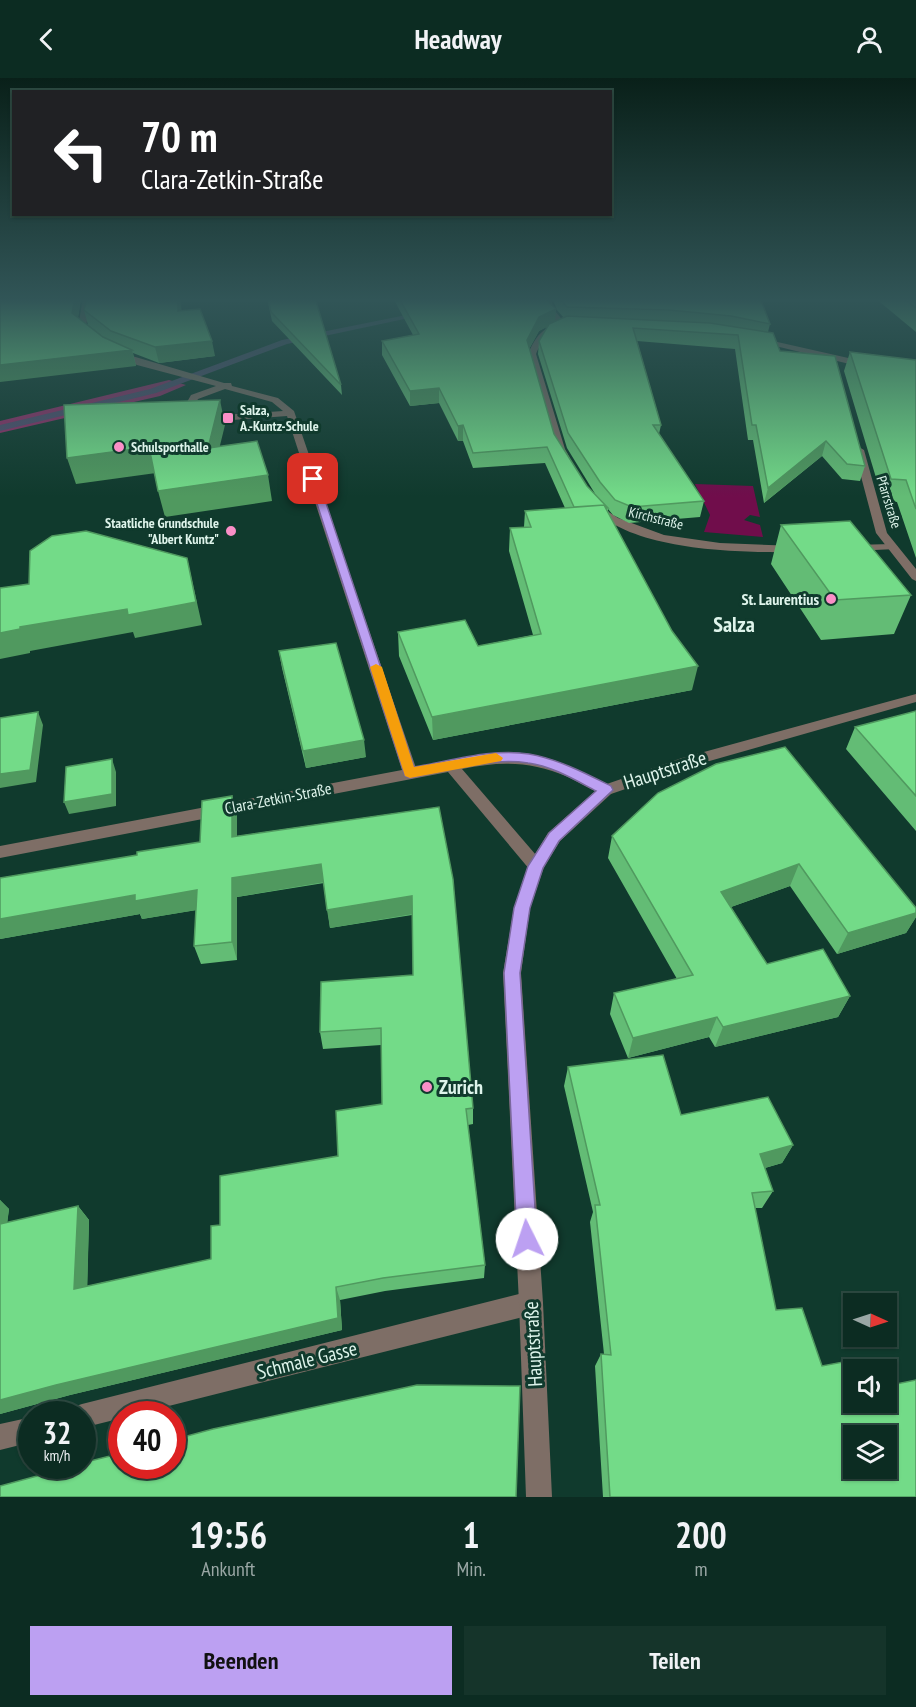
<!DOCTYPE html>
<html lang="de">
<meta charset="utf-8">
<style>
:root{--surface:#0c2c22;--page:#15342a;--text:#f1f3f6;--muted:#9aa7a5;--line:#2c4840;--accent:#bca0f2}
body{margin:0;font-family:"PT Sans Narrow",sans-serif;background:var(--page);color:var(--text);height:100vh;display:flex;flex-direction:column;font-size:22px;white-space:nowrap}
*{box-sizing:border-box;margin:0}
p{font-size:20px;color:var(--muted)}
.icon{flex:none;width:33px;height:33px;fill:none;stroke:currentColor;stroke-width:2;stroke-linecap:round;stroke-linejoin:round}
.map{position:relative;height:1419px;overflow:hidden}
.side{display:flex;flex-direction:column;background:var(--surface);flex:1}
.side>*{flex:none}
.hud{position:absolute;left:12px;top:12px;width:600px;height:126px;border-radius:0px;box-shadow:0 2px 4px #0004,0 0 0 2px var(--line);background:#202124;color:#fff;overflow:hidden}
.needle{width:39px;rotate:93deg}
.fabs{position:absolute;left:843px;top:1215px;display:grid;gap:12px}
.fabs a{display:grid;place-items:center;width:54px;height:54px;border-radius:0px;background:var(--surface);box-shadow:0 2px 4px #0004,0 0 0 2px var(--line);font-size:30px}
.speed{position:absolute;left:18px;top:1323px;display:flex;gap:12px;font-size:30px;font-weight:700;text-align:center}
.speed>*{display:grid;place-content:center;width:78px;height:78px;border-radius:50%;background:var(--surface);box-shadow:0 2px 4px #0004,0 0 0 2px var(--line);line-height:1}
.speed small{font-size:15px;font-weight:400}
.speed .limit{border:9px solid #d22;background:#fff;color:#111}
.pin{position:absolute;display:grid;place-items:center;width:51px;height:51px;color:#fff;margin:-26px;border-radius:12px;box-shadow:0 3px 9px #0006}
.me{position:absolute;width:66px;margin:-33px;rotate:356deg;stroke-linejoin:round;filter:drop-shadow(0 0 4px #0008)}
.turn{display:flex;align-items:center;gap:21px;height:126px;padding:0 30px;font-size:27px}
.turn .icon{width:78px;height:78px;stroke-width:2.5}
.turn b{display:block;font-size:42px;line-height:51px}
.eta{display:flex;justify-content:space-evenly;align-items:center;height:102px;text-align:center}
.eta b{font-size:36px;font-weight:700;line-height:42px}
.primary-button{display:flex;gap:12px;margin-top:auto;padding:12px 30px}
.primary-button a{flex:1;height:69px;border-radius:0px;background:var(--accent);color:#111;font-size:24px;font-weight:700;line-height:69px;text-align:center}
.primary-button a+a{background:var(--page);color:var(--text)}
header{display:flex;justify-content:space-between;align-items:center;height:78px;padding:0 30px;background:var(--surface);font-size:27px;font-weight:700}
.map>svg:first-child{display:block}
</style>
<header><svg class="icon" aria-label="back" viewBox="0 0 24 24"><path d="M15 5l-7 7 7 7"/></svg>Headway<svg class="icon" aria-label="person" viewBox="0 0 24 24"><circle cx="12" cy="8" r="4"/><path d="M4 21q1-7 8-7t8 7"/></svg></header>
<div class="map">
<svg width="916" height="1419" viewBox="0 0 916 1419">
<rect width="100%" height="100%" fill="#103a2d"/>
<path fill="#700d4b" d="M695 406 753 408 760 439 750 437 744 442 760 447 763 459 704 454 710 437Z"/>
<path fill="#952e6a" d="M169 302 186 307 160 318 0 355V343Z"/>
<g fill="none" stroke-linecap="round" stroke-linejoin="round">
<path fill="#524e6f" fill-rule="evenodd" d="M741 220H916V224L744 223Z
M421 234 423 237 287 266 156 315 0 353V347L150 311 282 262Z"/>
<path fill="#7e6e66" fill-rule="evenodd" d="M562 246H565V250C547 253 543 260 536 276L565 371 570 380 565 383 562 382 555 371 528 276C536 258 542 249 562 246Z
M598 427 618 440 664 457 720 465 796 468 802 471 796 474C741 475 631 473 593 430Z
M892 466 898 469 896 471 853 473 847 470 853 467Z
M531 1213 539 1217 543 1225 539 1233 531 1237 137 1336H122V1340L82 1350V1336H70L73 1329 82 1326Z
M32 1339V1364L0 1372V1346Z"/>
<path fill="#7e6e66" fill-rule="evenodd" d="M83 220H91L86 248 96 256V260H90L78 249Z
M542 220H550L555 233 565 245H579V249H560L548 234Z
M755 259 866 284 870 287 866 290 755 263Z
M115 273 224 305H231L232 308 278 320 294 333 416 690C441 685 466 678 492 675 534 671 576 690 611 708L614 712 611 716 606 717C593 713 580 705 568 699 530 683 501 683 462 691L542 784 544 788 542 792 536 794 530 792 448 694 0 780V768L402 692 287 338 206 344 182 333 191 317 216 308 137 287 115 277ZM225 311 272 324 283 333 207 338 192 332 198 321Z
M859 369 864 372 887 455 916 491V503L912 501 876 455 854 372Z"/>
<path fill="#7e6e66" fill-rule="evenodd" d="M916 616V624L692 688 611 716 560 763 544 789 530 830 521 895 543 1225 552 1419H526L519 1225 503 895 514 830 528 788 548 755 601 708 682 680Z"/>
</g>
<path fill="#63bc75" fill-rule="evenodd" d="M0 220H81L78 240 104 259 88 247 84 232 181 233 215 278 159 285 133 275 136 288Z
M267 220H315L341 307 342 317 272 243Z
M393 220H547L555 244 564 240 557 232 552 220H760L770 246 768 254 780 273 865 388 860 403 842 401 822 378 764 425 753 362H748L735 271 637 263 661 347 659 356 704 423 700 439 629 445 613 437 608 431V433L692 612 433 662 399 578 398 554 478 568 533 557 509 473 510 450 524 449 525 433 565 430 545 385 473 390 463 363H458L439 325 410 328 382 277V263L413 257ZM548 248 539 263 538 276 567 370 597 419 587 408 554 356 529 271 539 253Z
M875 220H916V254Z
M850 274 916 282V480L897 424 883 423 844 293Z
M781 447 911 517 894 556 821 562 771 486Z
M279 573 366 679 306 690 282 590Z
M916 633V753L846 671 855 649Z
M716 686 916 830V839L906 855 837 876 790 808 731 829 767 886 850 918 838 939 715 969 709 959 628 980 610 936 614 915 677 901 608 780 612 758Z
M232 718 237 737V758L439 729 473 1030V1046L468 1047 485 1187 484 1200 385 1213 340 1222 342 1252 70 1317 0 1336V1122L9 1131 7 1145 78 1128 89 1142 87 1208 211 1181 220 1147 338 1078 382 1026 381 967 323 971 320 954 413 897 412 837 330 850 324 805 237 819V882L201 886 194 868 196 832 142 841 140 836 0 861V800L137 777 200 764Z
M568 989 681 1037 793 1067 782 1085 765 1090 773 1113 762 1130H755L776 1232 822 1288 854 1324 916 1419H603L595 1288 601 1276H604L590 1144 593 1134 564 1008Z"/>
<path fill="#50995f" d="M75 220H81L76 251 72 235Z
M178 220H181L182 248 178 233Z
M556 231 555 245 539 253 526 277 527 262 539 239Z
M212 263 215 278 159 285 155 269Z
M132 272 136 288 0 304V287Z
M439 310V325L410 328V313Z
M220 322 225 347 213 396 208 370Z
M463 347V363H458V348Z
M826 363 822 378 764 425 768 410Z
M149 369 156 395 76 406 67 380Z
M268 397 272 423 165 439 158 413Z
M187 480 202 547 135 560 133 554 30 573V575L0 581V555L20 549Z
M698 588 692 612 433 662 432 639Z
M38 634 43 647 36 704 0 710V696Z
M364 662 366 679 306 690 303 673Z
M112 681 116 694V728L69 736 64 724Z
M232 718 237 737V778L232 759Z
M321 786 325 804 237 819V882L232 864V800Z
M799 786 790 808 714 835 721 814Z
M197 812 203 831 142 841 140 836 0 861V841L135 817Z
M412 818 413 836 330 850 327 832Z
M916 835V839L906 855 837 876 848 855Z
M850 918 838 939 715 969 723 949Z
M717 939 709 959 628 980 633 960Z
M793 1067 782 1085 750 1094 760 1076Z
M0 1122 9 1131 5 1163 0 1158Z
M78 1128 89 1142 87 1223 74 1211Z
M336 1209 340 1222 342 1252 70 1317 0 1336V1322Z"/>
<path fill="#73db88" stroke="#50995f" stroke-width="1.5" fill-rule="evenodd" d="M0 220H75L72 235 103 259 132 272 0 287Z
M87 220H178V233L200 231 212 263 155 269 111 253 84 232Z
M268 220H315L341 307 271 234Z
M399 220H547L548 223 556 231 539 239 527 262 554 356 587 408 608 430H606L604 427 574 429 547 369 473 375 463 347 458 348 439 310 410 313 382 263 419 256Z
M559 220H760L770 246 731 238 669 232 567 229Z
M903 220H916V230Z
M567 238 710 245 773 255 780 273 835 278 865 388 847 386 826 363 768 410 756 347H752L738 257 633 250 661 347H653L704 423 632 429 615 422 600 404 568 355 539 263 549 246Z
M850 274 916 282V431L906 402 891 401Z
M220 322 208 370 257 363 268 397 158 413 149 369 67 380 64 327Z
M604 427 672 553 698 588 432 639 398 554 465 542 478 568 541 556 510 450 531 449 525 433Z
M850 443 911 517 835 522 781 447Z
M86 453 187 480 196 524 128 537 127 531 20 549V551L0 555V510L29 506 30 473 52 458Z
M336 565 364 662 303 673 279 573Z
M916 633V718L855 649Z
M38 634 30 692 0 696V640Z
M785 669 916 830V835L848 855 799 786 721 814 767 886 823 871 850 918 723 949 717 939 633 960 614 915 693 897 612 758 658 715 716 686Z
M112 681V716L64 724 66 689Z
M232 718V759L439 729 453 801 473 1030 466 1031 485 1187 383 1200 336 1209 338 1240 56 1307 0 1322V1146L78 1128 74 1211 211 1181V1148L220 1147V1098L338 1078 336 1033 382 1026 381 950 320 954 321 904 413 897 412 818 327 832 321 786 232 800V864L194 868 197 812 135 823V817L0 841V800L137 777V774L200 764 202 723Z
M663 977 681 1037 768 1019 793 1067 760 1076 773 1113 752 1115 776 1232 802 1230 822 1288 843 1284 854 1312V1324H886V1308L916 1302V1419H610L601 1276 611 1277 595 1127H600L568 989ZM854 1358H886V1390H854Z
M417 1307 520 1308 516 1419H0V1408L74 1388H82V1385L122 1375V1388H172V1362L213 1351Z"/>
<linearGradient id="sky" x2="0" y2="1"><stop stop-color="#092019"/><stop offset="0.53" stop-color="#315557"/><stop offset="1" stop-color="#315557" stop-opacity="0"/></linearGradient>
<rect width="916" height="419" fill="url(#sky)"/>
<path fill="#bca0f2" stroke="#7a689d" stroke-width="1.5" d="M313 398 318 401 414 689C451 683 492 670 529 676 558 681 585 695 611 708L613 712 559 763 543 790 530 830 520 895 537 1161 534 1168 527 1171 520 1168 517 1161 504 895 514 830 528 788 549 755 596 713C575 702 552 688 528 685 490 679 447 693 410 700L405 698 309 401Z"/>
<path fill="#f59e0b" d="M376 586 382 589 414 689 496 675 503 680 501 683 410 700 405 698 370 589Z"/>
<g fill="#fa8fc7" stroke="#103a2d" stroke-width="2">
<rect x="222" y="334" width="12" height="12" rx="3"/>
<circle cx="119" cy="369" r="6"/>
<circle cx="231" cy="453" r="6"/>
<circle cx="831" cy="521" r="6"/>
<circle cx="427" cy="1009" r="6"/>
</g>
<g text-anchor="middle" stroke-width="6" stroke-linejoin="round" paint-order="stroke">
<g font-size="14" font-weight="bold" fill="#def4eb" stroke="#103a2d" text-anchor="start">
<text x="240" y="337">Salza,<tspan x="240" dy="16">A.-Kuntz-Schule</tspan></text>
<text x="131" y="374">Schulsporthalle</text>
<text x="219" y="450" text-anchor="end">Staatliche Grundschule<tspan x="219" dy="16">"Albert Kuntz"</tspan></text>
</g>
<g font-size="14" fill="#def4eb" stroke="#103a2d">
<text transform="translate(889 424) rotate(73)" y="5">Pfarrstraße</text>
<text transform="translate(656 440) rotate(14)" y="5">Kirchstraße</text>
</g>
<g font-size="16" font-weight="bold" fill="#def4eb" stroke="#103a2d" text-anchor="end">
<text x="819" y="527">St. Laurentius</text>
</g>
<g font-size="16" fill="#def4eb" stroke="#103a2d">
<text transform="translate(278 720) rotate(-11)" y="6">Clara-Zetkin-Straße</text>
</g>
<g font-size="20" fill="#def4eb" stroke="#103a2d">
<text transform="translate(665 692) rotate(-18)" y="7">Hauptstraße</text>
<text transform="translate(533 1266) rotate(-93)" y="7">Hauptstraße</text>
<text transform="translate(307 1282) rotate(-14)" y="7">Schmale Gasse</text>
</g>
<g font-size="20" font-weight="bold" fill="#def4eb" stroke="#103a2d" text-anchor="start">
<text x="439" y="1016">Zurich</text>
</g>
<g font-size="22" font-weight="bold" fill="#def4eb" stroke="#103a2d">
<text x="734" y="554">Salza</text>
</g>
</g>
</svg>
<div class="fabs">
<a><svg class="needle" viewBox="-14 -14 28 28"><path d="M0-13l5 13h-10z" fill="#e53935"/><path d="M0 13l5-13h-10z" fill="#9aa7a5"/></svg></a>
<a><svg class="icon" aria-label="sound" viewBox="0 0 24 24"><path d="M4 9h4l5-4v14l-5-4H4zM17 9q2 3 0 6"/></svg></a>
<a><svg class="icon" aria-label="layers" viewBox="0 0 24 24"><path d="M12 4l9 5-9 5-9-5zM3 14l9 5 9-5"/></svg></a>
</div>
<div class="speed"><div>32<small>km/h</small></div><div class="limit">40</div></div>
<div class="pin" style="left:313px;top:401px;background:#d93025"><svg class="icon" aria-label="arrive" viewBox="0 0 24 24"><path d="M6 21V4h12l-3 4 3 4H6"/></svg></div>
<svg class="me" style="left:527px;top:1161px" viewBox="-20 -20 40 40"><circle r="19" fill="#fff"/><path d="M0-13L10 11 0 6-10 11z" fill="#bca0f2"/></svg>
<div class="hud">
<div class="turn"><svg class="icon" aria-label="left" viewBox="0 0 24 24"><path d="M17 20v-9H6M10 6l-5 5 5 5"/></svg><div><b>70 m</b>Clara-Zetkin-Straße</div></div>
</div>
</div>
<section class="side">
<div class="eta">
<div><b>19:56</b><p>Ankunft</p></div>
<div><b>1</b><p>Min.</p></div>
<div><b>200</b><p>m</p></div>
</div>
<div class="primary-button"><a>Beenden</a><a>Teilen</a></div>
</section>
